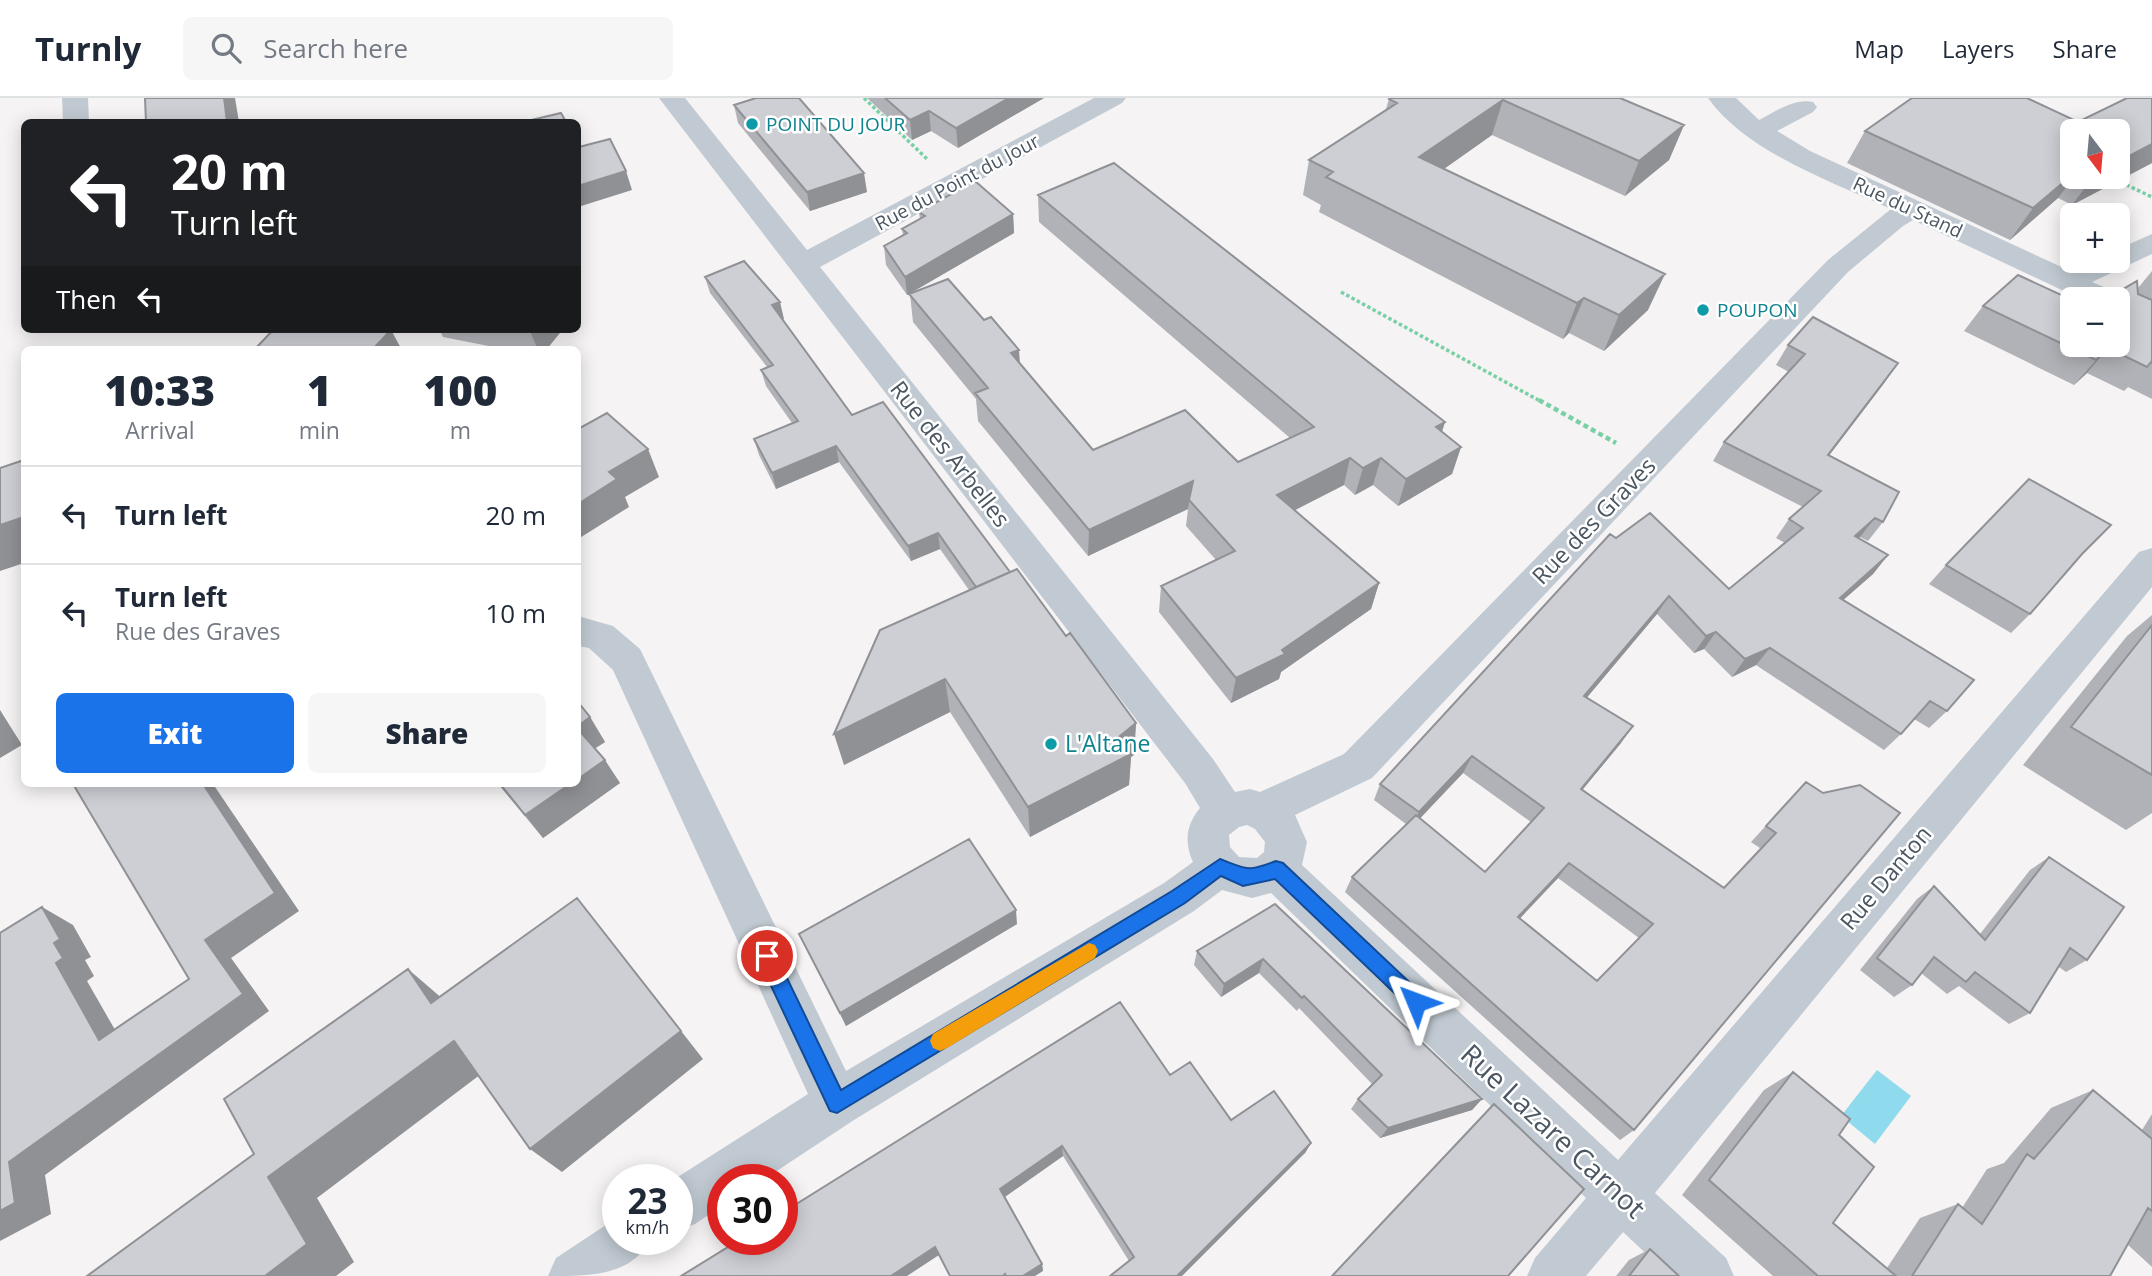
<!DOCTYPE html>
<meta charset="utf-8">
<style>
:root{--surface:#fff;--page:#f6f6f7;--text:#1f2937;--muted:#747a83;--line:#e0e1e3;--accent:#1a73e8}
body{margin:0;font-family:"Open Sans",sans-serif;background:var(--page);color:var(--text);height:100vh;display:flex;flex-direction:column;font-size:26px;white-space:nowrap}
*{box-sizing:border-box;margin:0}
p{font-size:23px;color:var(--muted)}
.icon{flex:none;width:38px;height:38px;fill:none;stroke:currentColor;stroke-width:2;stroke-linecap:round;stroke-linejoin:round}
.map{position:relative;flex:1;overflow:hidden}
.sheet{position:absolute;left:21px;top:248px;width:560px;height:441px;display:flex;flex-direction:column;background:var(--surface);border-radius:10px;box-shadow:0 4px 18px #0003}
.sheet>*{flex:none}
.hud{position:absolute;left:21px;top:21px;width:560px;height:214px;border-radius:10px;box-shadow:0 4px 18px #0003;background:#202124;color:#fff;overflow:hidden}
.needle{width:46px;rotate:164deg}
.fabs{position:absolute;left:2060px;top:21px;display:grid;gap:14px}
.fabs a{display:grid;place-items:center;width:70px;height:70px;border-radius:10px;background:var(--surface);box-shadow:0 4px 18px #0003;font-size:35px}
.speed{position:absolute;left:602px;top:1066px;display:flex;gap:14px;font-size:35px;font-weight:700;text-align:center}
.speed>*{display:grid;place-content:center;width:91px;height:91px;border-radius:50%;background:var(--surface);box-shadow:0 4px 18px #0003;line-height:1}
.speed small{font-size:18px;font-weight:400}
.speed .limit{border:10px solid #d22;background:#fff;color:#111}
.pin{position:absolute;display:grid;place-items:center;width:60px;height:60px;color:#fff;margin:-30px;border:4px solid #fff;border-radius:50%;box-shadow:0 2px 7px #0007}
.me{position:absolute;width:77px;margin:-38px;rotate:314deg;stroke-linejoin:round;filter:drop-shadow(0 0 5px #0008)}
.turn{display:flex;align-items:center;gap:24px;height:147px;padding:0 35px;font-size:32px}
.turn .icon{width:91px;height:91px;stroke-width:2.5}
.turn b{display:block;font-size:49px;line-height:60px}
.then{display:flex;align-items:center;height:66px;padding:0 35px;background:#0003;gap:14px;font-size:26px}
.eta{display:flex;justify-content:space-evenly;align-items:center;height:119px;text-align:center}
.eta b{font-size:42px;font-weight:800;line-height:49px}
.primary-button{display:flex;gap:14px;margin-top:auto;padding:14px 35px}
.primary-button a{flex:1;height:80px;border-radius:10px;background:var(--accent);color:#fff;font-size:28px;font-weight:800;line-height:80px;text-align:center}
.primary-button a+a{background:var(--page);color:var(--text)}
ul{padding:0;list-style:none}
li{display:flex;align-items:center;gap:21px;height:98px;padding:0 35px;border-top:2px solid var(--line)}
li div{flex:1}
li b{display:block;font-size:26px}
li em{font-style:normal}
header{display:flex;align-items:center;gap:42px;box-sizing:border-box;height:98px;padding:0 35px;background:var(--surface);border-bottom:2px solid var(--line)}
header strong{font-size:33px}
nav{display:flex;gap:38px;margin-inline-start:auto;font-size:24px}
.search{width:490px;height:63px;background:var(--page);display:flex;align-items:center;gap:18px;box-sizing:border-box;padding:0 24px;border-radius:10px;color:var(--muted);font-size:26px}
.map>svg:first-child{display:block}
</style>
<header>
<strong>Turnly</strong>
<div class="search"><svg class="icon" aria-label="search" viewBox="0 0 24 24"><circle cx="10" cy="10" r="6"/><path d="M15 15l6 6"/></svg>Search here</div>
<nav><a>Map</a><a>Layers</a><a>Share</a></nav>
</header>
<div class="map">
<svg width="2152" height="1178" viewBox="0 0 2152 1178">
<rect width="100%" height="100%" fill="#f5f3f3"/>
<path fill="#90daee" d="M1877 972 1911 998 1875 1046 1841 1018Z"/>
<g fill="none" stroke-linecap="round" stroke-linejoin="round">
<path stroke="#7ad0a6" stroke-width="3.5" stroke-dasharray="3.5 2.5" stroke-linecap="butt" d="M864 0 927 61
M2110 79 2152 99
M1341 194 1542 304"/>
<path stroke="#7ad0a6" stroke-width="4.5" stroke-dasharray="5 3.5" stroke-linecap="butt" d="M1539 302 1616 345"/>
<path fill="#c1cad2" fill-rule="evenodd" d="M62 0H88L89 24H63Z
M659 0H685L807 152 1094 0H1126L1122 5 820 169 1213 661 1235 694 1250 691 1260 694 1344 656 1828 162 1891 111C1833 84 1746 54 1708 0H1736L1759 22C1775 14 1794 0 1813 4L1817 9 1813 14 1777 33 1810 53 2068 172 2092 163H2118V151L2152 136V156L2092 184 2116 194 2120 201 2118 205V201H2081L1913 122 1903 128 1848 174 1372 680 1295 717 1307 744 1302 767 1618 1062 2139 454 2152 450V489L1655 1095 1726 1160 1734 1178H1670L1623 1134 1586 1178H1527L1535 1160 1586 1100 1271 795 1252 800 1222 792 1194 813 854 1022 763 1082H723V1107L695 1126 677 1133V1082H673L808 996 613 572 589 550 578 548V518L613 528 640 551 846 973 1164 785 1193 764C1184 744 1186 727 1200 710L1185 685ZM1247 727 1255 731 1265 744 1264 754 1257 760 1239 759 1230 749 1229 737 1239 729Z
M618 1119V1141H651C631 1178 592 1178 548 1178L556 1160Z"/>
</g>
<path fill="#b0b2b7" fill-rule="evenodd" d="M867 0H1044L958 50 931 33 912 42Z
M1620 0 1684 27 1669 62 1625 98 1492 37 1444 71 1648 212 1604 253 1569 235 1563 241 1319 114 1321 107 1303 97 1309 62 1386 11 1389 1Z
M1912 0H2027L2078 24 2127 0H2152V65L2072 107 2058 100 2010 142 1847 65 1865 33ZM2072 33H2118V79H2072Z
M734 7 867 94 810 113 738 25Z
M1038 97 1445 324 1442 334 1461 349 1452 376 1398 408 1373 387 1355 397 1344 387 1294 412 1379 485 1371 511 1281 574 1279 581 1231 605 1159 514 1161 488 1216 462 1186 428 1188 411 1088 458 978 323 976 301 913 224 910 196 907 197 886 167 884 148 903 137 902 131 920 121 919 114 1013 116 1014 135 911 195 1020 266 1093 352 1238 364 1290 340 1039 124Z
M2152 173V301L2128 289 2124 293 2087 275 2074 287 1964 233 1983 208 2072 247 2106 201 2138 190Z
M705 179 784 221H782L852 317 1010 474 1066 538 1136 625 1134 657 1131 659 1129 687 1030 739 950 614 844 667 969 492 940 451 911 463 839 364 776 391 759 357 754 341 792 325 766 288 761 272 767 269 710 195Z
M439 231H563L546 252H509L443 239Z
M1788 247 1885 284 1829 357 1883 424 1868 443 1860 439 1859 440 1888 457 1873 476 1843 502 1947 613 1929 630 1914 621 1901 636 1884 652 1756 567 1732 579 1704 551 1694 555 1657 516 1587 599 1621 645 1582 692 1724 789 1760 750 1751 744 1806 684 1634 1032 1620 1042 1345 794 1352 779 1406 726 1374 702 1380 686 1616 440 1729 491 1785 445 1776 440 1789 421 1803 409 1713 363 1724 344 1789 274 1776 267ZM1463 675 1531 724 1485 774 1420 720ZM1558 780 1639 840 1597 883 1520 820Z
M2082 456 2030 516 2011 535 1929 486 1946 467Z
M2152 517V715L2126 732 2023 667 2127 538Z
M590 619 605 644 595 650 620 685 543 740 498 686H578Z
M2049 759 2087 862 2066 874 2059 869 2030 915 2009 926 1959 888 1947 896 1921 875 1912 887 1894 899 1860 872 1917 801 1934 788 1980 836 2030 772Z
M1275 806 1482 1001 1472 1012 1380 1040 1351 1011 1358 1001 1372 986 1299 910 1297 913 1259 875 1221 899 1194 867 1197 853Z
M1017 826 846 928 799 836Z
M1793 974 1839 1037 1833 1125 1887 1170 1920 1120 1958 1106 1962 1110 1987 1071 2004 1065 2051 1010 2093 992 2142 1032 2152 1016V1169L2127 1146 2110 1178H1773L1682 1097 1764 992Z
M1170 977 1231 1022 1311 1045 1305 1055 1129 1163 1063 1058 1004 1099 1042 1166 1043 1173 939 1157 681 1178Z
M1650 1151 1679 1178H1616L1629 1162Z"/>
<path fill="#909195" d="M224 0H235L239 24H227Z
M1009 0H1044L958 50 956 30Z
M1503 2 1492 37 1411 94 1419 59Z
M929 13 931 33 912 42 910 22Z
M1684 27 1669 62 1625 98 1639 63Z
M2152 46V65L2072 107 2093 79H2118V64Z
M626 73 632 92 578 109V88Z
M864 75 867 94 810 113 807 94Z
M2072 77V79H2074L2058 100 2010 142 2033 110Z
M1013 116 1014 135 907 197 905 179Z
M1665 176 1648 212 1604 253 1619 217Z
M578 186 579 189V210L578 212Z
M1584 200 1569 235 1563 241 1577 205Z
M780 204 784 221 776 224 772 207Z
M529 231H563L546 252H538Z
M391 232 402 252H372Z
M2108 250 2087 275 2074 287 2096 262Z
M1019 252 1021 280 1011 255Z
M1898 265 1885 284 1815 376 1828 357Z
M1445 324 1436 351V329Z
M836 348 839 364 776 391 772 375Z
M1461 349 1452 376 1398 408 1406 381Z
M648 351 659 379 625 399 629 409 578 441V406L609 374Z
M1350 360 1344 387 1272 424 1277 397Z
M1381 360 1373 387 1355 397 1363 370Z
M1193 383 1188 411 1088 458 1089 432Z
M24 419V465L0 473V427Z
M1875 420 1860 439 1841 456 1855 438Z
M938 435 940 451 911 463 908 448Z
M1888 457 1873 476 1825 518 1840 500Z
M1379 485 1371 511 1281 574 1279 581 1231 605 1236 580 1282 552Z
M1669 498 1657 516 1574 615 1584 598Z
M1716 534 1704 551 1694 555 1706 538Z
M1770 550 1756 567 1732 579 1745 561Z
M945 581 950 614 844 667 834 636Z
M0 612 22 647 0 660Z
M590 619 605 644 591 653 578 632V628Z
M1136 625 1134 657 1131 659 1129 687 1030 739 1028 709Z
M1633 628 1621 645 1570 707 1581 691Z
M1472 658 1463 675 1411 730 1419 714Z
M605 662 620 685 543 740 525 717 570 686H578V681Z
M203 686H213L299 813 231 860 269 913 45 1077 51 1116 0 1143V1113L9 1064 243 896 205 842Z
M1569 765 1558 780 1508 833 1518 819Z
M577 800 703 961 562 1074 530 1051Z
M42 809 73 827 91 859 85 862 94 878 87 883 130 958 99 942 56 865 54 845Z
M1016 812 1017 826 846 928 840 915Z
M1263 861 1259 875 1221 899 1224 886Z
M408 871 444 902 431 905Z
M454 943 489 970 317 1100 354 1164 336 1178H265L268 1079Z
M1482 1001 1472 1012 1380 1040 1388 1030Z
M1311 1045 1305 1055 1182 1178H1177Z
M1062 1048 1063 1058 1002 1101 1000 1091Z
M935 1149 939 1157 907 1178H891Z
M1042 1166 1043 1173 1035 1178H1023Z"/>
<path fill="#cdcfd5" stroke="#909195" stroke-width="2" fill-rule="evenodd" d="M145 0H224L227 24H146Z
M756 0H799L864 75 807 94 734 7Z
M885 0H1009L956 30 929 13 910 22Z
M1390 0H1620L1684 27 1639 63 1503 2 1419 59 1665 176 1619 217 1584 200 1577 205 1326 79 1333 74 1309 62 1397 5 1389 1Z
M1912 0H2027L2078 24 2127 0H2152V46L2118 64V33H2072V77L2033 110 1865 33Z
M561 15 566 24H523Z
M610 41 626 73 578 88V46L579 49Z
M1114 65 1445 324 1436 329 1461 349 1406 381 1381 360 1363 370 1350 360 1277 397 1379 485 1282 552 1285 556 1236 580 1161 488 1235 453 1189 402 1193 383 1089 432 975 295 988 290 909 196 948 181 984 222 991 219 1019 252 1011 255 1093 352 1185 312 1238 364 1314 329 1038 97Z
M975 83 1013 116 905 179 884 148 907 135 902 131 925 118 919 114Z
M744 163 780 204 772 207 852 317 883 304 1010 474 976 489 938 435 908 448 836 348 772 375 754 341 798 323 761 272 773 267 705 179Z
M2018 177 2072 202V247H2118V201H2095L2099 197 2106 201 2137 183 2138 196 2152 202V265L2151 264 2147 269 2108 250 2096 262 1983 208Z
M1813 219 1898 265 1828 357 1899 394 1883 424 1875 420 1855 438 1888 457 1840 500 1974 582 1947 613 1930 603 1901 636 1770 550 1745 561 1716 534 1706 538 1669 498 1584 598 1633 628 1581 691 1724 790 1776 735 1766 728 1806 684 1823 695 1860 687 1900 715 1634 1032 1352 779 1416 717 1485 774 1544 710 1472 658 1419 714 1380 686 1610 436 1616 440 1650 415 1729 491 1803 430 1789 421 1821 393 1724 344 1805 256 1788 247ZM1569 765 1653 826 1597 883 1518 819Z
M274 231H386L391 232 372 252H254Z
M607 315 648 351 609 374 617 381 578 406V331Z
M24 362V419L0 427V370Z
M2029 381 2111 427 2082 456 2030 516 1946 467Z
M1017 471 1066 538 1070 535 1136 625 1115 642 1131 656 1028 709 945 581 834 636 880 532Z
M2152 527V677L2071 629Z
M578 604 590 619 578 628Z
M578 631 605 662 578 681Z
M73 686H203L275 795 205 842 243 896 9 1064 15 1105 0 1113V835L42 809 60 841 54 845 63 860 56 865 99 942 189 881Z
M500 686H570L525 717Z
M969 741 1016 812 840 915 799 836Z
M2049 759 2124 809 2087 862 2070 850 2030 915 1975 874 1966 884 1934 859 1912 887 1877 860 1934 788 1985 842Z
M577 800 681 933 530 1051 454 943 268 1079 307 1146 265 1178H87L254 1056 224 1001 408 871 431 905Z
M1275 806 1482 1001 1388 1030 1358 1001 1382 977 1304 898 1302 900 1263 861 1224 886 1197 853Z
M1120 904 1170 977 1190 964 1231 1022 1274 993 1311 1045 1177 1178H1110L1134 1159 1062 1048 1000 1091 1042 1166 1023 1178H1006L1005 1176 1003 1178H950L935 1149 891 1178H681L741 1141H782V1115Z
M1793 974 1850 1021 1839 1037 1874 1069 1833 1125 1896 1178H1818L1709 1082Z
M2093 992 2152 1041V1113L2148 1110 2110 1178H1912L1958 1106 1982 1126 2027 1056 2034 1061Z
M1494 1006 1584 1091 1508 1178H1332Z
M1650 1151 1679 1178H1629Z"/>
<path fill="#1a73e8" stroke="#114b97" stroke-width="2" d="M1220 761C1249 772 1247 774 1276 763L1283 765 1423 897 1426 904 1423 910 1416 913 1410 910 1275 781 1243 788 1221 778 1185 805 837 1015 830 1013 757 858 760 851 767 849 773 851 841 992 1172 793Z"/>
<path fill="#f59e0b" d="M1089 845 1095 847 1098 853 1095 860 947 950 940 953 933 950 930 943 933 936Z"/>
<g fill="#0f9aa8" stroke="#fff" stroke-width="2.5">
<circle cx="752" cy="26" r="7"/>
<circle cx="1703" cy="212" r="7"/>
<circle cx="1051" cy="646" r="7"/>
</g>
<g text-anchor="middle" stroke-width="5" stroke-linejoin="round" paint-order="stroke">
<g font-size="19" fill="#0d838f" stroke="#fff" text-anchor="start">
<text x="766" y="33">POINT DU JOUR</text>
<text x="1717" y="219">POUPON</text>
</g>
<g font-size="19" fill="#4a5661" stroke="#fff">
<text transform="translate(957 84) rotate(-28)" y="7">Rue du Point du Jour</text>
<text transform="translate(1908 109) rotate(25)" y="7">Rue du Stand</text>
</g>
<g font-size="23" fill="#4a5661" stroke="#fff">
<text transform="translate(950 356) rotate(52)" y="8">Rue des Arbelles</text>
<text transform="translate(1594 423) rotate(-46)" y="8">Rue des Graves</text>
<text transform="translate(1886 780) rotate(-50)" y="8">Rue Danton</text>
</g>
<g font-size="23" fill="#0d838f" stroke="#fff" text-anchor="start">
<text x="1065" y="654">L'Altane</text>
</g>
<g font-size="28" fill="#4a5661" stroke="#fff">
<text transform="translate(1553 1033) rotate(43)" y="10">Rue Lazare Carnot</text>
</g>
</g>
</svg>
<div class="fabs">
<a><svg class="needle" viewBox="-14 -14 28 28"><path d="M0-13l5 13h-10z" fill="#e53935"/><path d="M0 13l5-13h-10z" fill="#747a83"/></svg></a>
<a>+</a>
<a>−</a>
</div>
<div class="speed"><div>23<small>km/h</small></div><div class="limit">30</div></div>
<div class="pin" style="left:767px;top:858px;background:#d93025"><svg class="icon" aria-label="arrive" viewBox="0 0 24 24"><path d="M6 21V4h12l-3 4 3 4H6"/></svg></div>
<svg class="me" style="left:1416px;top:904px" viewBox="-20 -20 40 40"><path d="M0-17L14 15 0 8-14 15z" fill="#1a73e8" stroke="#fff" stroke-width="4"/></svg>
<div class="hud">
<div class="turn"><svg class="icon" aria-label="left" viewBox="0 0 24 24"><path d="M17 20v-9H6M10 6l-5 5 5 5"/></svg><div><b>20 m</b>Turn left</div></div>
<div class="then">Then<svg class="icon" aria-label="left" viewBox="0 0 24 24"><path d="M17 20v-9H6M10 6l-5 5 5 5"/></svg></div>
</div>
<section class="sheet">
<div class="eta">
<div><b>10:33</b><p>Arrival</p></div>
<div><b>1</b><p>min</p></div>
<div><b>100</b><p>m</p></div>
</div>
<ul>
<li><svg class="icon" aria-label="left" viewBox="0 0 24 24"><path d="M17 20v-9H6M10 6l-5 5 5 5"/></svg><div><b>Turn left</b></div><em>20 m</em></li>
<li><svg class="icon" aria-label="left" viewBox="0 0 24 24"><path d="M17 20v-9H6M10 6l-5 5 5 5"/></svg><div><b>Turn left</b><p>Rue des Graves</p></div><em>10 m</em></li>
</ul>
<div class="primary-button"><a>Exit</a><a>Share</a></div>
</section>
</div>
